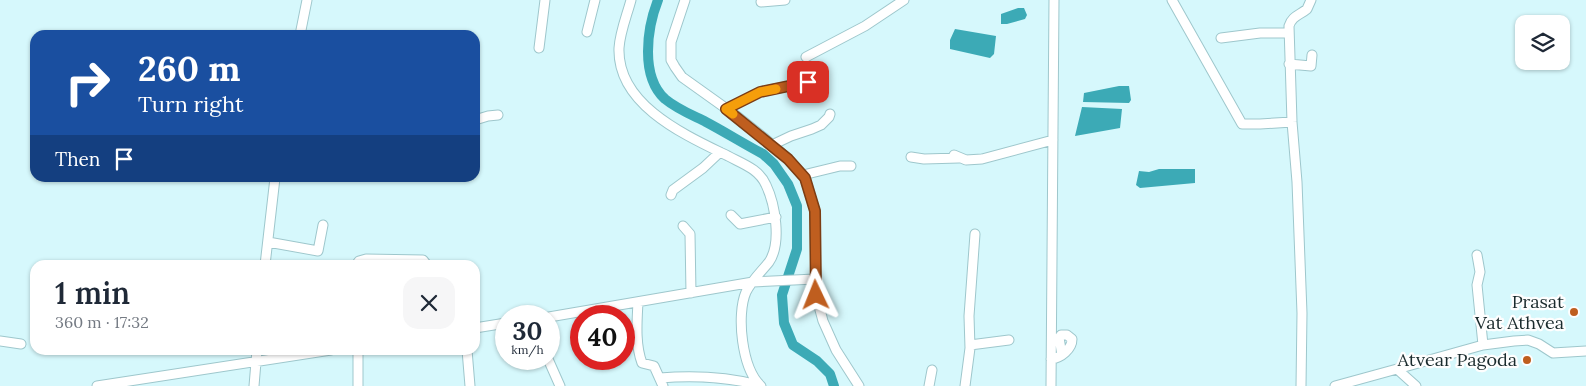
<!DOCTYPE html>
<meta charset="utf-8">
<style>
:root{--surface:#fff;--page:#f6f6f7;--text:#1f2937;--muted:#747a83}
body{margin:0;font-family:Lora,serif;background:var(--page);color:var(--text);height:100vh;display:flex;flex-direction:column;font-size:19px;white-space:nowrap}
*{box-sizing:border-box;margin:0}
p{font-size:16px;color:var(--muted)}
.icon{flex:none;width:28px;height:28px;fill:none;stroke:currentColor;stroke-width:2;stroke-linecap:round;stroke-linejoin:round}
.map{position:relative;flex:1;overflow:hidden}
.drawer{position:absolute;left:30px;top:260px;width:450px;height:95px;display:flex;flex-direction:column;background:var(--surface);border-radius:15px;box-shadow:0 1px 4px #0004}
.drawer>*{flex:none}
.guide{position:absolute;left:30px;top:30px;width:450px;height:152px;border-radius:15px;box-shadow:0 1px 4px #0004;background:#1a4fa0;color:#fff;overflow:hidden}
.fabs{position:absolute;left:1515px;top:15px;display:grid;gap:10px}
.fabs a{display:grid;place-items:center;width:55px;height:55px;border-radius:10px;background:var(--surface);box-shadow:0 1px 4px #0004;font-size:25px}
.speed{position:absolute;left:495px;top:305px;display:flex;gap:10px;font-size:25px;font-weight:700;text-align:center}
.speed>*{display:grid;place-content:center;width:65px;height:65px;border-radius:50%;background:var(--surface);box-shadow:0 1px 4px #0004;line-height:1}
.speed small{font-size:12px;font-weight:400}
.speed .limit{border:8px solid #d22;background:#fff;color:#111}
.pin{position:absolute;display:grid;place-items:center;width:42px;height:42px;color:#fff;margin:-21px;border-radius:10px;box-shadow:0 2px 8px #0006}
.me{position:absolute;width:55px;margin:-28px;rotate:358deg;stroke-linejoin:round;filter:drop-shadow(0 0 4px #0008)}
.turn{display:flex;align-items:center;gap:18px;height:105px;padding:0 25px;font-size:22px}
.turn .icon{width:65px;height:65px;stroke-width:2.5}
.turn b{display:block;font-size:35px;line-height:42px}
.then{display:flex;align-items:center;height:48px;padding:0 25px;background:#0003;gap:10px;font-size:19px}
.round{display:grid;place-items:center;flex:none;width:52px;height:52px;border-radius:15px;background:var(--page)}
.headline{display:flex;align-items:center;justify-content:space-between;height:85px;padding:0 25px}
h1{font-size:30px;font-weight:600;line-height:38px}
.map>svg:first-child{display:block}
</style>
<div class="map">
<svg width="1586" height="386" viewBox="0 0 1586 386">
<rect width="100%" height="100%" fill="#d6f8fc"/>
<path fill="#3caab6" d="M1018 8H1024L1027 15 1025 19 1007 24H1001V14Z
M955 29 996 36 994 54 990 58 950 49V40Z
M1119 86H1129L1131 100 1129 103 1083 102 1084 93Z
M1082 107 1122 109 1120 128 1075 136Z
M1159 169H1195V183L1140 188 1136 185 1139 171 1149 172Z"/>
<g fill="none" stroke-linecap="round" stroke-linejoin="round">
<path stroke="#3caab6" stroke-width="10" d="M658 0C647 28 640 76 665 99 677 109 692 115 706 122 725 132 744 144 763 154L774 164 788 184 797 206V249L782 295 784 323 793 345 817 361 830 374 834 386"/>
<g stroke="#9ec7cc" stroke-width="11">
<path id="minor" d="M631 0C627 15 620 32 619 48 617 105 685 135 728 156 743 164 759 169 766 185 775 204 782 243 769 262 761 272 752 280 746 292 736 315 742 369 761 386
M685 0 671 42V60L675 67 682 77 738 117 763 137 788 159 805 178 815 211 816 295 823 321 836 350 859 386
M1172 0 1242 124H1260L1292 122
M761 2 785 0
M587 32 595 0
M300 35 307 0
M1221 38 1260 33H1289
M539 48 545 0
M806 57 865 26 904 0
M1289 64 1311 66 1312 55
M726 109 760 92 808 82
M475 120 488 116 498 115
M772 145 791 136 812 129 821 125 829 117 830 114
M954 155 966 160 982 159 1053 140
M911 157 924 159 959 158
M803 175 840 166H851
M671 195 673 190 703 168 720 152
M731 215 740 224 776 217
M683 226 690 234 691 293
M268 242 318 251 323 225
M1477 255 1480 272 1477 285 1483 345
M265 265 275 178
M356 265 359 261 366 259 423 260 427 265
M638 302C637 322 635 344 642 363L654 366 663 386
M549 317 753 282 815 279
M475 328 506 323
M0 341 21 344
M970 345 1009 340
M358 350V386
M467 350 470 386
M548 359 560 386
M1051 359C1061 358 1072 349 1072 339L1067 335H1061L1059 338 1062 355
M1397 369 1483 345 1514 341 1528 340 1539 344 1553 353 1586 351
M660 378C694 375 727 377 759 385
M97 386 331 350
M254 386 257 350
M929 386 932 370
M965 386 970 348 969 316 975 234
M1051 386 1054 0
M1301 386 1302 313 1297 182 1292 122 1289 26C1292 16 1300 15 1307 9L1311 0
M1335 386 1397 369 1416 386"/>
</g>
<use href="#minor" stroke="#fff" stroke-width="9"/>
</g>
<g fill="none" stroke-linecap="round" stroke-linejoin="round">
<g stroke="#7c3d14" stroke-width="12">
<path id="route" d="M808 82 760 92 726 109 788 159 805 178 815 211 816 295"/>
</g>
<use href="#route" stroke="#bf5e1f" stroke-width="9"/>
<path stroke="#f59e0b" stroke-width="9" d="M733 114 726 109 760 92 776 89"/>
</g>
<g fill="#bf5e1f" stroke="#fefefe" stroke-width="2">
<circle cx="1574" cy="312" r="5"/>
<circle cx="1527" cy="360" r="5"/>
</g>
<g text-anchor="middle" stroke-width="4.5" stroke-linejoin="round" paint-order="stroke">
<g font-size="18" fill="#1a2b2d" stroke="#fefefe" text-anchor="end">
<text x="1564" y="308">Prasat<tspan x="1564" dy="21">Vat Athvea</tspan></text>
<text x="1517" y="366">Atvear Pagoda</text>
</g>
</g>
</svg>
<div class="fabs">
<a><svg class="icon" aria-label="layers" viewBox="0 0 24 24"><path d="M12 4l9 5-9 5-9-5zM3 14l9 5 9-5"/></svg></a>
</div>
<div class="speed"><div>30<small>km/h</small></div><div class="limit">40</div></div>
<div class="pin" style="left:808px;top:82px;background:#d93025"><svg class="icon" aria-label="arrive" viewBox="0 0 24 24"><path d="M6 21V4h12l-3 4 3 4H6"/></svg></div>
<svg class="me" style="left:816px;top:295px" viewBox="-20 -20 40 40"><path d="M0-17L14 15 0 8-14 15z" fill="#bf5e1f" stroke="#fff" stroke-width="4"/></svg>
<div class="guide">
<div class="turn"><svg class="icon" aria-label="right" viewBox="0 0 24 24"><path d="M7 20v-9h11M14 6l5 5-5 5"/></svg><div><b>260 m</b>Turn right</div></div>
<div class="then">Then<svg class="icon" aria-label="arrive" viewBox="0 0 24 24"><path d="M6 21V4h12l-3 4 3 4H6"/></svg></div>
</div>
<section class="drawer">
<div class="headline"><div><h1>1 min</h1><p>360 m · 17:32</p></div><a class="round"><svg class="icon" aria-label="close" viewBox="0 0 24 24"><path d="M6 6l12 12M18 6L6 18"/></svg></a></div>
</section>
</div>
